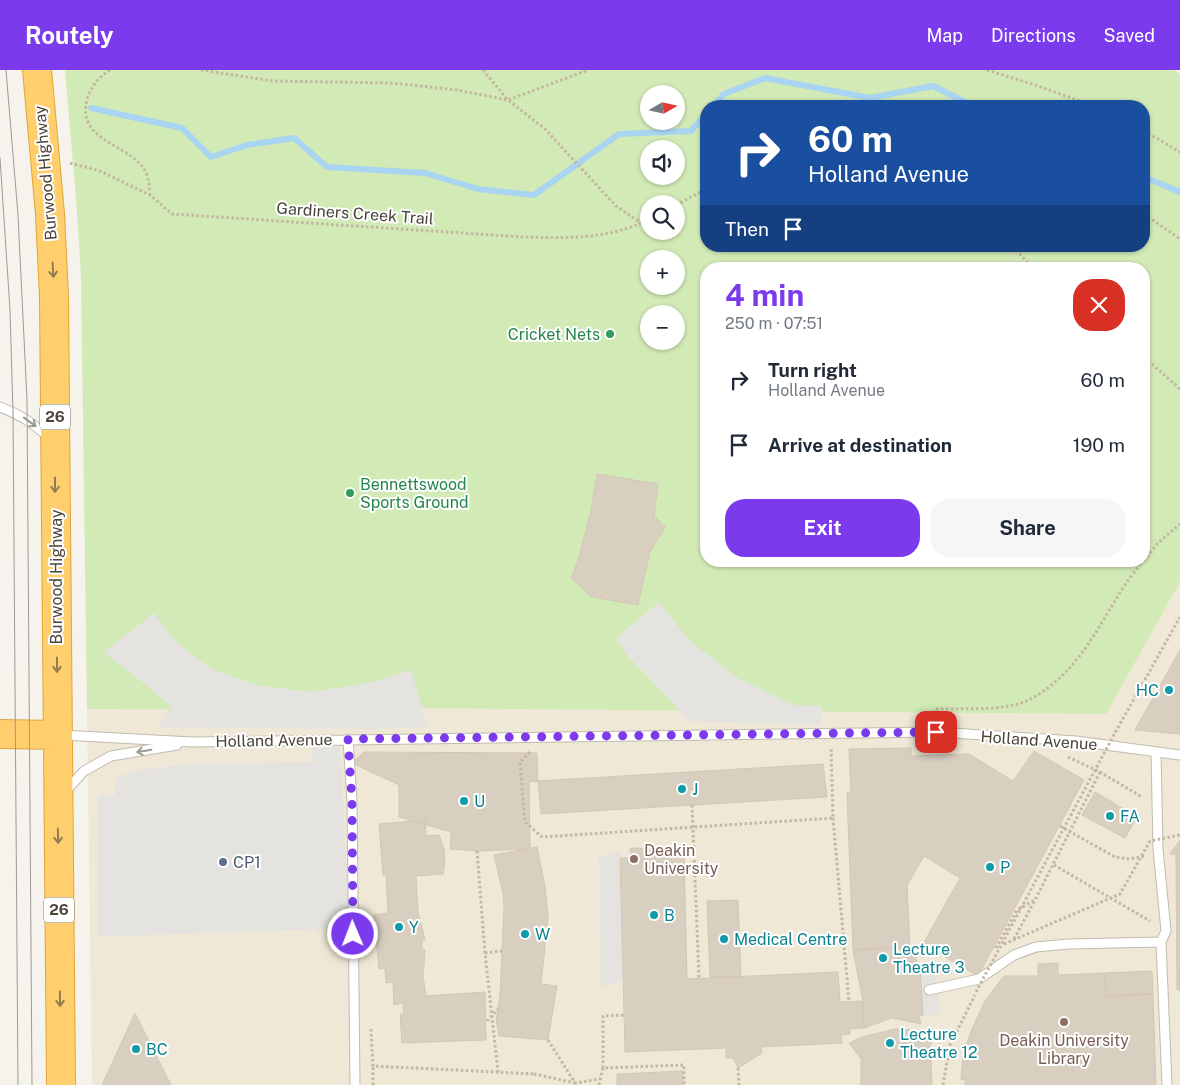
<!DOCTYPE html>
<meta charset="utf-8">
<style>
:root{--surface:#fff;--page:#f6f6f7;--text:#1f2937;--muted:#747a83;--accent:#7c3aed}
body{margin:0;font-family:"Public Sans",sans-serif;background:var(--page);color:var(--text);height:100vh;display:flex;flex-direction:column;font-size:19px;white-space:nowrap}
*{box-sizing:border-box;margin:0}
p{font-size:16px;color:var(--muted)}
.icon{flex:none;width:28px;height:28px;fill:none;stroke:currentColor;stroke-width:2;stroke-linecap:round;stroke-linejoin:round}
.map{position:relative;flex:1;overflow:hidden}
.details{position:absolute;left:700px;top:192px;width:450px;height:305px;display:flex;flex-direction:column;background:var(--surface);border-radius:20px;box-shadow:0 1px 4px #0004}
.details>*{flex:none}
.banner{position:absolute;left:700px;top:30px;width:450px;height:152px;border-radius:20px;box-shadow:0 1px 4px #0004;background:#1a4fa0;color:#fff;overflow:hidden}
.needle{width:32px;rotate:81deg}
.buttons{position:absolute;left:640px;top:15px;display:grid;gap:10px}
.buttons a{display:grid;place-items:center;width:45px;height:45px;border-radius:50%;background:var(--surface);box-shadow:0 1px 4px #0004;font-size:25px}
.pin{position:absolute;display:grid;place-items:center;width:42px;height:42px;color:#fff;margin:-21px;border-radius:10px;box-shadow:0 2px 8px #0006}
.me{position:absolute;width:55px;margin:-28px;rotate:359deg;stroke-linejoin:round;filter:drop-shadow(0 0 4px #0008)}
.turn{display:flex;align-items:center;gap:18px;height:105px;padding:0 25px;font-size:22px}
.turn .icon{width:65px;height:65px;stroke-width:2.5}
.turn b{display:block;font-size:35px;line-height:42px}
.then{display:flex;align-items:center;height:48px;padding:0 25px;background:#0003;gap:10px;font-size:19px}
.round{display:grid;place-items:center;flex:none;width:52px;height:52px;border-radius:20px;background:var(--page)}
.head{display:flex;align-items:center;justify-content:space-between;height:85px;padding:0 25px}
h1{font-size:30px;font-weight:700;line-height:38px;color:var(--accent)}
.primary-button{display:flex;gap:10px;margin-top:auto;padding:10px 25px}
.primary-button a{flex:1;height:58px;border-radius:20px;background:var(--accent);color:#fff;font-size:20px;font-weight:700;line-height:58px;text-align:center}
.primary-button a+a{background:var(--page);color:var(--text)}
ul{padding:0;list-style:none}
li{display:flex;align-items:center;gap:15px;height:65px;padding:0 25px}
li div{flex:1}
li b{display:block;font-size:19px}
li em{font-style:normal}
header{display:flex;align-items:center;gap:30px;box-sizing:border-box;height:70px;padding:0 25px;background:var(--accent);color:#fff}
header strong{font-size:24px}
nav{display:flex;gap:28px;margin-inline-start:auto;font-size:18px}
.map>svg:first-child{display:block}
</style>
<header>
<strong>Routely</strong>
<nav><a>Map</a><a>Directions</a><a>Saved</a></nav>
</header>
<div class="map">
<svg width="1180" height="1015" viewBox="0 0 1180 1015">
<rect width="100%" height="100%" fill="#f6f3ec"/>
<path fill="#efe8d6" d="M1180 512V1015H92L87 639 309 640 385 638 1105 644Z"/>
<path fill="#d2eab5" fill-rule="evenodd" d="M65 0H1174L1180 4V512L1106 644 385 638 309 640 87 639 81 204 76 129ZM649 24H676V51H649ZM706 36H1144V176H706ZM649 79H676V106H649ZM649 134H676V161H649ZM649 189H676V216H649ZM706 199H1144V491H706ZM649 244H676V271H649Z"/>
<path fill="#e5e3e0" d="M659 532 690 571 739 609 794 635 822 636 820 655 688 651 677 637 625 583 616 568Z
M154 543 176 572 211 599 256 615 309 622 369 613 411 600 428 657 375 659 159 657 171 636 124 597 103 583Z
M312 676 340 677 350 858 98 867V726L115 725V707L147 699 190 694 312 692Z
M620 782 623 911 601 917 599 786Z
M935 892 941 944 923 946 920 897Z"/>
<g fill="none" stroke-linecap="round" stroke-linejoin="round">
<path stroke="#a9d4f2" stroke-width="6" d="M713 36 724 24 765 8 870 28 933 16 973 36
M91 38 182 58 211 87 247 75 294 68 327 97 425 103 478 119 534 125 619 64 691 61 706 44
M1144 107 1180 122"/>
</g>
<path fill="#d8cfc1" stroke="#d3c7b4" d="M597 404 658 414 654 446 665 457 650 482 638 535 592 527 571 508 578 491 591 441Z
M1180 580V664L1135 660Z
M911 678V686L969 684 1013 711 1034 681 1084 710 978 906 923 874 960 808 924 786 907 815 910 877 853 880 847 722H851L849 679Z
M364 682 537 683 538 711 529 712 530 779 477 781 450 779 451 762 399 747V715L352 693Z
M823 694 827 727 541 744 538 711Z
M1095 722 1137 747 1125 768 1082 745Z
M425 750 426 766 439 765 444 779 445 791 443 804 416 806 418 842 425 870H422V879L425 880 423 906 426 926 485 922 486 970 402 973 400 944H404L403 933 394 935 393 912 386 913 385 898 379 899 374 845 388 843 386 805H383L379 754Z
M1180 770V785L1170 784Z
M537 777 545 816 548 847 541 914 557 916 548 970 499 966 496 950 500 925 504 838 503 823 494 785Z
M630 778 667 779V786L684 784 687 909 838 902 840 932 863 931 864 958 850 959V964L841 965 842 973 761 977 762 983 738 998 733 988H726V978L625 982 620 788H631Z
M1176 785H1180V920H1177Z
M738 830 741 906 710 907 707 831Z
M910 877 920 897 923 946 919 945 921 954 892 948 864 958 863 931 853 880Z
M1058 893V905L1105 903 1106 926 1153 924 1156 1015H965V1009L961 1010 963 986 971 961 985 931 1000 911 1004 906H1038V894Z
M1152 901 1153 924 1106 926 1105 903Z
M135 943 171 1015H102Z
M895 959 911 960 925 965 933 969 924 990H931L932 1015H861V989L849 973 862 967Z
M683 1001V1015H617V1004Z"/>
<g fill="none" stroke-linecap="round" stroke-linejoin="round">
<g stroke="#c2bbae" stroke-width="11">
<path id="lane" d="M0 337C23 346 32 353 50 368
M61 665 192 672 936 662 1076 671 1180 685
M348 669 352 731 355 1015
M1156 682 1158 779 1166 861 1161 872 1167 1015
M64 723 84 701 111 686 177 675
M929 920 979 909 1014 885 1036 877 1068 874 1161 872"/>
</g>
<g stroke="#e0a43c" stroke-width="30">
<path id="highway" d="M37 0 50 144 54 226 61 1015
M0 664 58 665"/>
</g>
<path stroke="#c4b79f" stroke-width="3" stroke-dasharray="2.5 2.5" stroke-linecap="butt" d="M110 0C99 7 90 17 87 30 76 70 128 74 144 99 149 107 149 116 150 125
M201 0 273 11 391 13 457 20 508 30 588 0
M483 0 508 30 545 59 616 136 641 153
M987 0 1035 15 1094 36
M786 36 789 34 804 36
M1144 61 1180 82
M70 93 100 101 150 125 172 144 523 167C567 168 609 170 649 149
M676 135 706 119
M1144 144 1180 169
M1013 176 1033 199
M1144 288 1152 294 1180 319
M1144 491 1158 473 1180 454
M935 648V639C962 638 991 641 1018 634 1032 630 1043 622 1054 613 1086 586 1102 550 1125 515 1130 507 1137 499 1143 491
M1117 662 1116 661 1180 547
M530 682 520 692 525 752 542 767 833 748 831 678
M1068 687 1100 702 1142 727
M692 735 699 908
M833 748 849 932
M1060 756 1115 787 1129 789 1145 786
M477 781 485 883 498 1002
M1054 795 1150 851
M1014 869 1035 830
M996 878 1017 840 1035 830 1100 702
M485 883 502 881
M371 959 373 996 535 1004
M548 970 575 1013 600 1009
M603 998V946L624 945
M738 998 739 1015
M534 1004 575 1013 576 1015
M373 1015V996
M599 1015 603 998 684 995V1015
M943 1015 950 975 975 925"/>
<use href="#lane" stroke="#fff" stroke-width="9"/>
<use href="#highway" stroke="#ffcf6e" stroke-width="28"/>
<path stroke="#9a9a9a" stroke-width="1" d="M6 0 18 145 27 330 32 1015
M0 88 10 240 13 342 18 1015"/>
<path stroke="#c4b79f" stroke-width="3" stroke-dasharray="2.5 2.5" stroke-linecap="butt" d="M1004 874 1120 824 1150 771 1180 765
M976 922 1116 661
M487 951 498 939"/>
</g>
<defs><path id="oneway-shaft" d="M-6 0H5M1.5-3L5.5 0L1.5 3" fill="none" stroke-width="1.6" stroke-linecap="round" stroke-linejoin="round" transform="scale(1.25)"/></defs>
<g stroke="#937c4e">
<use href="#oneway-shaft" transform="translate(53 200) rotate(87)"/>
<use href="#oneway-shaft" transform="translate(55 415) rotate(90)"/>
<use href="#oneway-shaft" transform="translate(57 595) rotate(90)"/>
<use href="#oneway-shaft" transform="translate(58 766) rotate(89)"/>
<use href="#oneway-shaft" transform="translate(60 929) rotate(89)"/>
</g>
<g stroke="#9c9892">
<use href="#oneway-shaft" transform="translate(30 352) rotate(36)"/>
<use href="#oneway-shaft" transform="translate(144 681) rotate(170)"/>
</g>
<g fill="none" stroke-linecap="round" stroke-linejoin="round">
<path stroke="#7c3aed" stroke-width="9" stroke-dasharray="0 16.2" d="M353 864 352 731 348 669 936 662"/>
</g>
<g fill="#2e9e5b" stroke="#fff" stroke-width="2">
<circle cx="610" cy="264" r="5"/>
<circle cx="350" cy="423" r="5"/>
</g>
<g fill="#0f9aa8" stroke="#fff" stroke-width="2">
<circle cx="1169" cy="620" r="5"/>
<circle cx="682" cy="719" r="5"/>
<circle cx="464" cy="731" r="5"/>
<circle cx="1110" cy="746" r="5"/>
<circle cx="990" cy="797" r="5"/>
<circle cx="654" cy="845" r="5"/>
<circle cx="399" cy="857" r="5"/>
<circle cx="525" cy="864" r="5"/>
<circle cx="724" cy="869" r="5"/>
<circle cx="883" cy="888" r="5"/>
<circle cx="890" cy="973" r="5"/>
<circle cx="136" cy="979" r="5"/>
</g>
<g fill="#8d6e63" stroke="#fff" stroke-width="2">
<circle cx="634" cy="789" r="5"/>
<circle cx="1064" cy="952" r="5"/>
</g>
<circle fill="#5c6f8a" stroke="#fff" stroke-width="2" cx="223" cy="792" r="5"/>
<g text-anchor="middle" stroke-width="4" stroke-linejoin="round" paint-order="stroke">
<g fill="#fff" stroke="#817c74" stroke-width="1">
<rect x="40" y="334.5" width="30" height="25" rx="4"/>
<rect x="44" y="827.5" width="30" height="25" rx="4"/>
</g>
<g font-size="15" font-weight="bold" fill="#4b4439">
<text x="55" y="352">26</text>
<text x="59" y="845">26</text>
</g>
<g font-size="16" fill="#4b4439" stroke="#fff">
<text transform="translate(45 103) rotate(-95)" y="6">Burwood Highway</text>
<text transform="translate(355 143) rotate(4)" y="6">Gardiners Creek Trail</text>
<text transform="translate(56 507) rotate(-90)" y="6">Burwood Highway</text>
<text transform="translate(274 670) rotate(-1)" y="6">Holland Avenue</text>
<text transform="translate(1039 670) rotate(4)" y="6">Holland Avenue</text>
</g>
<g font-size="16" fill="#27864d" stroke="#fff" text-anchor="end">
<text x="600" y="270">Cricket Nets</text>
<text x="360" y="420" text-anchor="start">Bennettswood<tspan x="360" dy="18">Sports Ground</tspan></text>
</g>
<g font-size="16" fill="#0d838f" stroke="#fff" text-anchor="start">
<text x="1159" y="626" text-anchor="end">HC</text>
<text x="692" y="725">J</text>
<text x="474" y="737">U</text>
<text x="1120" y="752">FA</text>
<text x="1000" y="803">P</text>
<text x="664" y="851">B</text>
<text x="409" y="863">Y</text>
<text x="535" y="870">W</text>
<text x="734" y="875">Medical Centre</text>
<text x="893" y="885">Lecture<tspan x="893" dy="18">Theatre 3</tspan></text>
<text x="900" y="970">Lecture<tspan x="900" dy="18">Theatre 12</tspan></text>
<text x="146" y="985">BC</text>
</g>
<g font-size="16" fill="#785e54" stroke="#fff" text-anchor="start">
<text x="644" y="786">Deakin<tspan x="644" dy="18">University</tspan></text>
<text x="1064" y="976" text-anchor="middle">Deakin University<tspan x="1064" dy="18">Library</tspan></text>
</g>
<g font-size="16" fill="#4e5e75" stroke="#fff" text-anchor="start">
<text x="233" y="798">CP1</text>
</g>
</g>
</svg>
<div class="buttons">
<a><svg class="needle" viewBox="-14 -14 28 28"><path d="M0-13l5 13h-10z" fill="#e53935"/><path d="M0 13l5-13h-10z" fill="#747a83"/></svg></a>
<a><svg class="icon" aria-label="sound" viewBox="0 0 24 24"><path d="M4 9h4l5-4v14l-5-4H4zM17 9q2 3 0 6"/></svg></a>
<a><svg class="icon" aria-label="search" viewBox="0 0 24 24"><circle cx="10" cy="10" r="6"/><path d="M15 15l6 6"/></svg></a>
<a>+</a>
<a>−</a>
</div>
<div class="pin" style="left:936px;top:662px;background:#d93025"><svg class="icon" aria-label="arrive" viewBox="0 0 24 24"><path d="M6 21V4h12l-3 4 3 4H6"/></svg></div>
<svg class="me" style="left:353px;top:864px" viewBox="-20 -20 40 40"><circle r="17" fill="#7c3aed" stroke="#fff" stroke-width="3"/><path d="M0-11L8 9 0 5-8 9z" fill="#fff"/></svg>
<div class="banner">
<div class="turn"><svg class="icon" aria-label="right" viewBox="0 0 24 24"><path d="M7 20v-9h11M14 6l5 5-5 5"/></svg><div><b>60 m</b>Holland Avenue</div></div>
<div class="then">Then<svg class="icon" aria-label="arrive" viewBox="0 0 24 24"><path d="M6 21V4h12l-3 4 3 4H6"/></svg></div>
</div>
<section class="details">
<div class="head"><div><h1>4 min</h1><p>250 m · 07:51</p></div><a class="round" style="background:#d93025;color:#fff"><svg class="icon" aria-label="close" viewBox="0 0 24 24"><path d="M6 6l12 12M18 6L6 18"/></svg></a></div>
<ul>
<li><svg class="icon" aria-label="right" viewBox="0 0 24 24"><path d="M7 20v-9h11M14 6l5 5-5 5"/></svg><div><b>Turn right</b><p>Holland Avenue</p></div><em>60 m</em></li>
<li><svg class="icon" aria-label="arrive" viewBox="0 0 24 24"><path d="M6 21V4h12l-3 4 3 4H6"/></svg><div><b>Arrive at destination</b></div><em>190 m</em></li>
</ul>
<div class="primary-button"><a>Exit</a><a>Share</a></div>
</section>
</div>
